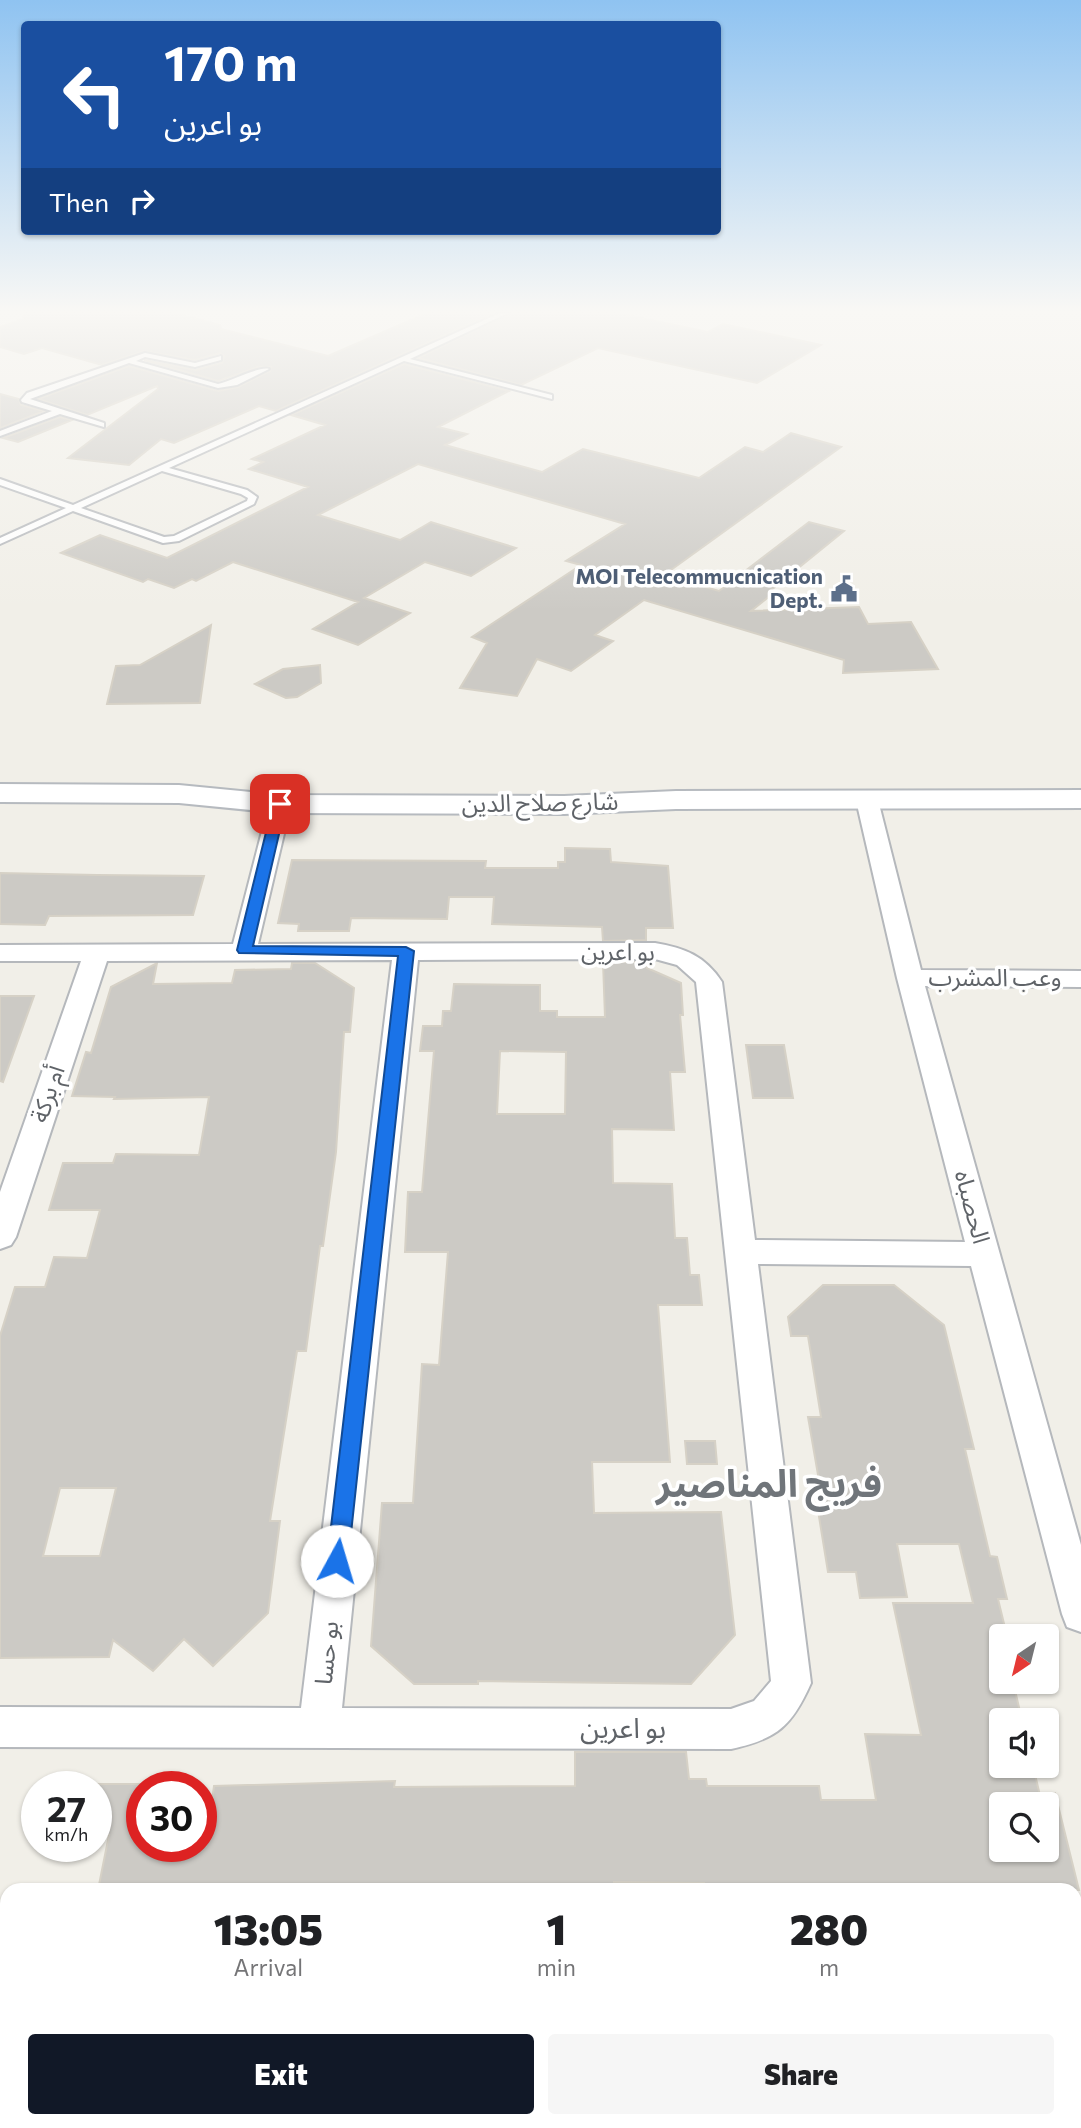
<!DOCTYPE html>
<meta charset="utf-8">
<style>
:root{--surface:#fff;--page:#f6f6f6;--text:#202124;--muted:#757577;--accent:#111827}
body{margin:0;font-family:Commissioner,"Noto Sans Arabic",sans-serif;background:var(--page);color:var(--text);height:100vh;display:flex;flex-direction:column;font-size:26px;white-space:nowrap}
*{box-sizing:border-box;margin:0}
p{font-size:23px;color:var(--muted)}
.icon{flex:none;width:38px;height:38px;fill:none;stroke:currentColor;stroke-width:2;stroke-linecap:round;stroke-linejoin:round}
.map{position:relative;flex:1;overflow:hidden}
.side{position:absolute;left:0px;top:1883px;width:1082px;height:245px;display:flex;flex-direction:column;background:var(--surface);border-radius:21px 21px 0 0;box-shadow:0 2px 5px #0004}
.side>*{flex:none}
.hud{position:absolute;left:21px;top:21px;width:700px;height:214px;border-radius:7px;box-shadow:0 2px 5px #0004;background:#1a4fa0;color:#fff;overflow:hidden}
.needle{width:46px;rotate:215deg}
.tools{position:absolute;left:989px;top:1624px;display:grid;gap:14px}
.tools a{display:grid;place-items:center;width:70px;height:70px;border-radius:7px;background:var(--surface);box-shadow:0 2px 5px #0004;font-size:35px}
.speed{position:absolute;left:21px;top:1771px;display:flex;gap:14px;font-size:35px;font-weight:700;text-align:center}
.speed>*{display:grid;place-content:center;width:91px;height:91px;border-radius:50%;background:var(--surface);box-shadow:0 2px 5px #0004;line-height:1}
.speed small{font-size:18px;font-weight:400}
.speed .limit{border:10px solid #d22;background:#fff;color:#111}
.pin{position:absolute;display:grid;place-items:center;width:60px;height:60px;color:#fff;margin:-30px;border-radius:14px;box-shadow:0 4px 10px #0006}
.me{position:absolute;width:77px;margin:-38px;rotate:6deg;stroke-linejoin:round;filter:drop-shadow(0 0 5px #0008)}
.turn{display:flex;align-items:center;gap:24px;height:147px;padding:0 28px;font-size:32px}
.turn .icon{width:91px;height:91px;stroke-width:2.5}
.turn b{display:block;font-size:49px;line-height:60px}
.then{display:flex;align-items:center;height:66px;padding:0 28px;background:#0003;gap:14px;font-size:26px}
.eta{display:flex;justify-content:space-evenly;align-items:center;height:119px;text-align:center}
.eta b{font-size:42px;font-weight:800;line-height:49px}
.primary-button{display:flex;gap:14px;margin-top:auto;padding:14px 28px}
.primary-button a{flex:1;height:80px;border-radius:7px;background:var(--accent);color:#fff;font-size:28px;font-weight:800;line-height:80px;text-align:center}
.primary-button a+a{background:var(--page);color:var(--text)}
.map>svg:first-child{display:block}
</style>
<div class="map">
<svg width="1081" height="2128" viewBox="0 0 1081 2128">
<rect width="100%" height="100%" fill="#f1efe8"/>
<path fill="#cccac5" stroke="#d6d1c6" stroke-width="2" fill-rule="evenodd" d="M24 313H175L220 325 221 329 328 356 427 313H494L276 411 259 406 174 443 161 439 129 465 68 458 158 389 157 386 87 415 38 399 129 366 218 391 238 387 270 371 271 367H258L218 381 144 360 196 370 222 363 224 356 220 353 195 360 144 351 102 365 42 348 24 354 0 347V327L23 319Z
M510 313H618L708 332 723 324 821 345 757 383 598 348 521 385 418 358Z
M404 364 509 391 438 427 467 434 445 445 542 472 583 449 699 478 745 447 763 452 791 433 841 447 664 575 719 591 809 522 844 531 770 591 775 592 751 611 859 607 868 624 911 622 938 669 843 673 844 660 644 600 595 635 613 641 571 671 537 659 517 696 460 688 487 643 472 637 581 565 566 561 625 524 418 464 318 515 400 540 431 522 516 548 471 576 425 562 364 598 410 613 358 645 313 629 358 602 233 562 196 581 192 579 174 588 148 579 143 582 61 553 100 535 167 558 308 487 249 469 263 462 252 459 325 425 291 415Z
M0 394 19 399 21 405 44 411 0 428Z
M60 417 72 420 18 442 3 438Z
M211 625 200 703 107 704 116 666 140 665Z
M320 665 321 683 297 697 286 698 255 684 283 669Z
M565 848 610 849 611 862 668 866 673 928H646V940L603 941 602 927 492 924 494 897H449L447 919 351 918 349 931H298L299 924 278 923 292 860 486 861 485 868H558V862H565Z
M0 873 97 875 204 876 193 915 49 916 45 925 0 924Z
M603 962H647V968L681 983 683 1015H680L685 1072H670L674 1130 612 1129 613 1183 672 1184 675 1238H687L690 1275H699L702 1305H658L670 1462H592L594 1513 721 1512 735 1635 691 1684 478 1681V1684H414L371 1646 382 1503H413L422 1364 439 1365 448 1252H405L408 1192H422L434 1051H420L423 1026H442L443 1011H451L454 984 540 985V1011H557V1017H605ZM500 1051 566 1052 565 1114H497Z
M157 963 153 984 232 983 235 970 291 969 292 963H315L354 988 350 1032H344L336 1152 323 1246H320L306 1351H297L270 1521H280L268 1613 213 1666 184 1639 153 1671 113 1640 109 1657 0 1658V1336L15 1287H45L54 1257 87 1258 100 1210H49L63 1163H113L116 1154 199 1155 209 1097 114 1099 115 1097 72 1096 86 1052 91 1053 111 987ZM60 1488H116L100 1556H43Z
M0 996H34L3 1082 0 1081Z
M746 1045H784L793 1098H753Z
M823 1285H894L944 1325 974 1449H965L990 1556 997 1557 1007 1599H998L1007 1636H1001V1682H1013L1022 1720H1001V1766H1033L1042 1804H1001V1850H1046V1794L1055 1793 1079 1890H705L704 1883 614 1882V1890H98L109 1835H96V1784H142V1846H206L214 1786 395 1781 394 1787 575 1786V1752H686L689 1779H706L707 1786H819L821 1800H876L865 1734 921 1735 893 1603H973L959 1544H897L907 1597 860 1598 856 1572H828L815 1492H821L808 1417H821L808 1336H791L788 1317Z
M685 1441H715L717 1464H687Z"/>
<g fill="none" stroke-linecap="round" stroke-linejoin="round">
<g stroke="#b5b8bc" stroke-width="4">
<path id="lane" d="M500 313H508L410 359 552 395V399L404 361 169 468 247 490 257 497 254 504 179 541 163 543 73 511 0 544V538L66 508 0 485V479L73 505ZM162 471 241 494 248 498 247 501 174 536 164 537 81 508Z
M145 353 195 363 221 356V360L195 367 145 357 136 361 218 384C232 381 259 366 269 369L237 385 218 388 129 363 30 399 104 423V427L60 414 0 436V431L52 411 22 402 21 400 27 393Z"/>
</g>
<g stroke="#b5b8bc" stroke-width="4">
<path id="street" d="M867 793 875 795 878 800 921 970 1081 971V987L925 986 1081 1545V1632L1067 1627 1062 1614 971 1266 758 1264 811 1683C792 1726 777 1739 731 1749L0 1747V1707L301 1708 392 960 107 961 16 1237 11 1245 0 1249V1192L81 961H0V945L233 944 269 804 272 799H288L291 804 258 944 655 943C685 948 705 956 722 982L755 1240 965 1242 897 978 856 800 859 795ZM655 959 677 965 696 982 771 1681 754 1701 731 1709 342 1708 418 960Z
M0 2032H7V2080H0Z
M1081 2050V2098L1074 2099V2051Z
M71 2121H119L117 2128H69Z
M145 2121H193L192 2128H144Z"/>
</g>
<g stroke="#b6babf" stroke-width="4">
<path id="secondary" d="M0 784 179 785 280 795 564 796 676 791 1081 790V808L676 809 564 814 280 813 179 803 0 802Z"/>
</g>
<use href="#lane" fill="#fff" fill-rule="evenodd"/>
<use href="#street" fill="#fff" fill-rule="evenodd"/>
<use href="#secondary" fill="#fff" fill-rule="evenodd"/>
</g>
<linearGradient id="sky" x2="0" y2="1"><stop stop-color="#8fc3f1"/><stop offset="0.51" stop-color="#f9f8f5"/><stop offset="1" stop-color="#f9f8f5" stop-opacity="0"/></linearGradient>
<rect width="1081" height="611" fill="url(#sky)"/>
<path fill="#1a73e8" stroke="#114b97" stroke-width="2" d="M280 800 286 804 253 946 406 947 414 951 348 1561 345 1568 337 1571 330 1568 327 1561 398 956 239 953 237 950 273 804Z"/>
<defs>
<g id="civic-bare" transform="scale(2.1)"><path d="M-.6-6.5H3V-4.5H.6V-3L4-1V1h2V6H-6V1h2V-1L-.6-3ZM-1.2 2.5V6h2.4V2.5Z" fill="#5c6f8a" stroke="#fff" stroke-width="2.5" paint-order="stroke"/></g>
</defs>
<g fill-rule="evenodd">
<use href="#civic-bare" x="844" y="589"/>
</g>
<g text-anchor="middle" stroke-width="7" stroke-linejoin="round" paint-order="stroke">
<g font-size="21" font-weight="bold" fill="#4e5e75" stroke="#fff" text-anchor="end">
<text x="823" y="584">MOI Telecommucnication<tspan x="823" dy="24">Dept.</tspan></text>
</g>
<g font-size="24" fill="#5f6368" stroke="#fff">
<text transform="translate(540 803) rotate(-1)" y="8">شارع صلاح الدين</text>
<text transform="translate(618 952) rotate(1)" y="8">بو اعرين</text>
<text x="995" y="986">وعب المشرب</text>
<text transform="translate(48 1094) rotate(-71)" y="8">أم بركة</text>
<text transform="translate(972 1207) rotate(75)" y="8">الحصباه</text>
<text transform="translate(327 1653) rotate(-84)" y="8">بو حسا</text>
</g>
<g font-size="28" fill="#5f6368" stroke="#fff">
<text x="623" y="1738">بو اعرين</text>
</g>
<g font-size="38" font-weight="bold" fill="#70757a" stroke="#fff">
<text x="769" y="1497">فريج المناصير</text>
</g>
</g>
</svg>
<div class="tools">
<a><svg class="needle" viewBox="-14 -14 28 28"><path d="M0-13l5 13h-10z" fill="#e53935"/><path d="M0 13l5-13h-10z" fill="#757577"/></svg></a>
<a><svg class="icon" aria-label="sound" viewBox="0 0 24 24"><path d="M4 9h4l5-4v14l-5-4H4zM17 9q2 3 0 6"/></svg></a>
<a><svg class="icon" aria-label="search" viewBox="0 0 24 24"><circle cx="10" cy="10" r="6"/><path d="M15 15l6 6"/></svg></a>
</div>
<div class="speed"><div>27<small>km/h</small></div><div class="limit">30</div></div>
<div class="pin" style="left:280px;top:804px;background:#d93025"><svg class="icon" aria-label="arrive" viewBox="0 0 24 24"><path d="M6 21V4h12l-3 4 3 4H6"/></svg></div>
<svg class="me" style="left:337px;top:1561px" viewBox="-20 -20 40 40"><circle r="19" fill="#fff"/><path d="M0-13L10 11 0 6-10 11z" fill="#1a73e8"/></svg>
<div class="hud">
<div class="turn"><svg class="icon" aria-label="left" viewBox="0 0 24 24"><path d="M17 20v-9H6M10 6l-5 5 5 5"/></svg><div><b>170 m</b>بو اعرين</div></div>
<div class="then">Then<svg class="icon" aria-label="right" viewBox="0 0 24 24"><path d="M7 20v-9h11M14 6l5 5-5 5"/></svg></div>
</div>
<section class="side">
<div class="eta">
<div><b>13:05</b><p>Arrival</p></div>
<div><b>1</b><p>min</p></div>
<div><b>280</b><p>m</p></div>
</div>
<div class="primary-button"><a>Exit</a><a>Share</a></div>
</section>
</div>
